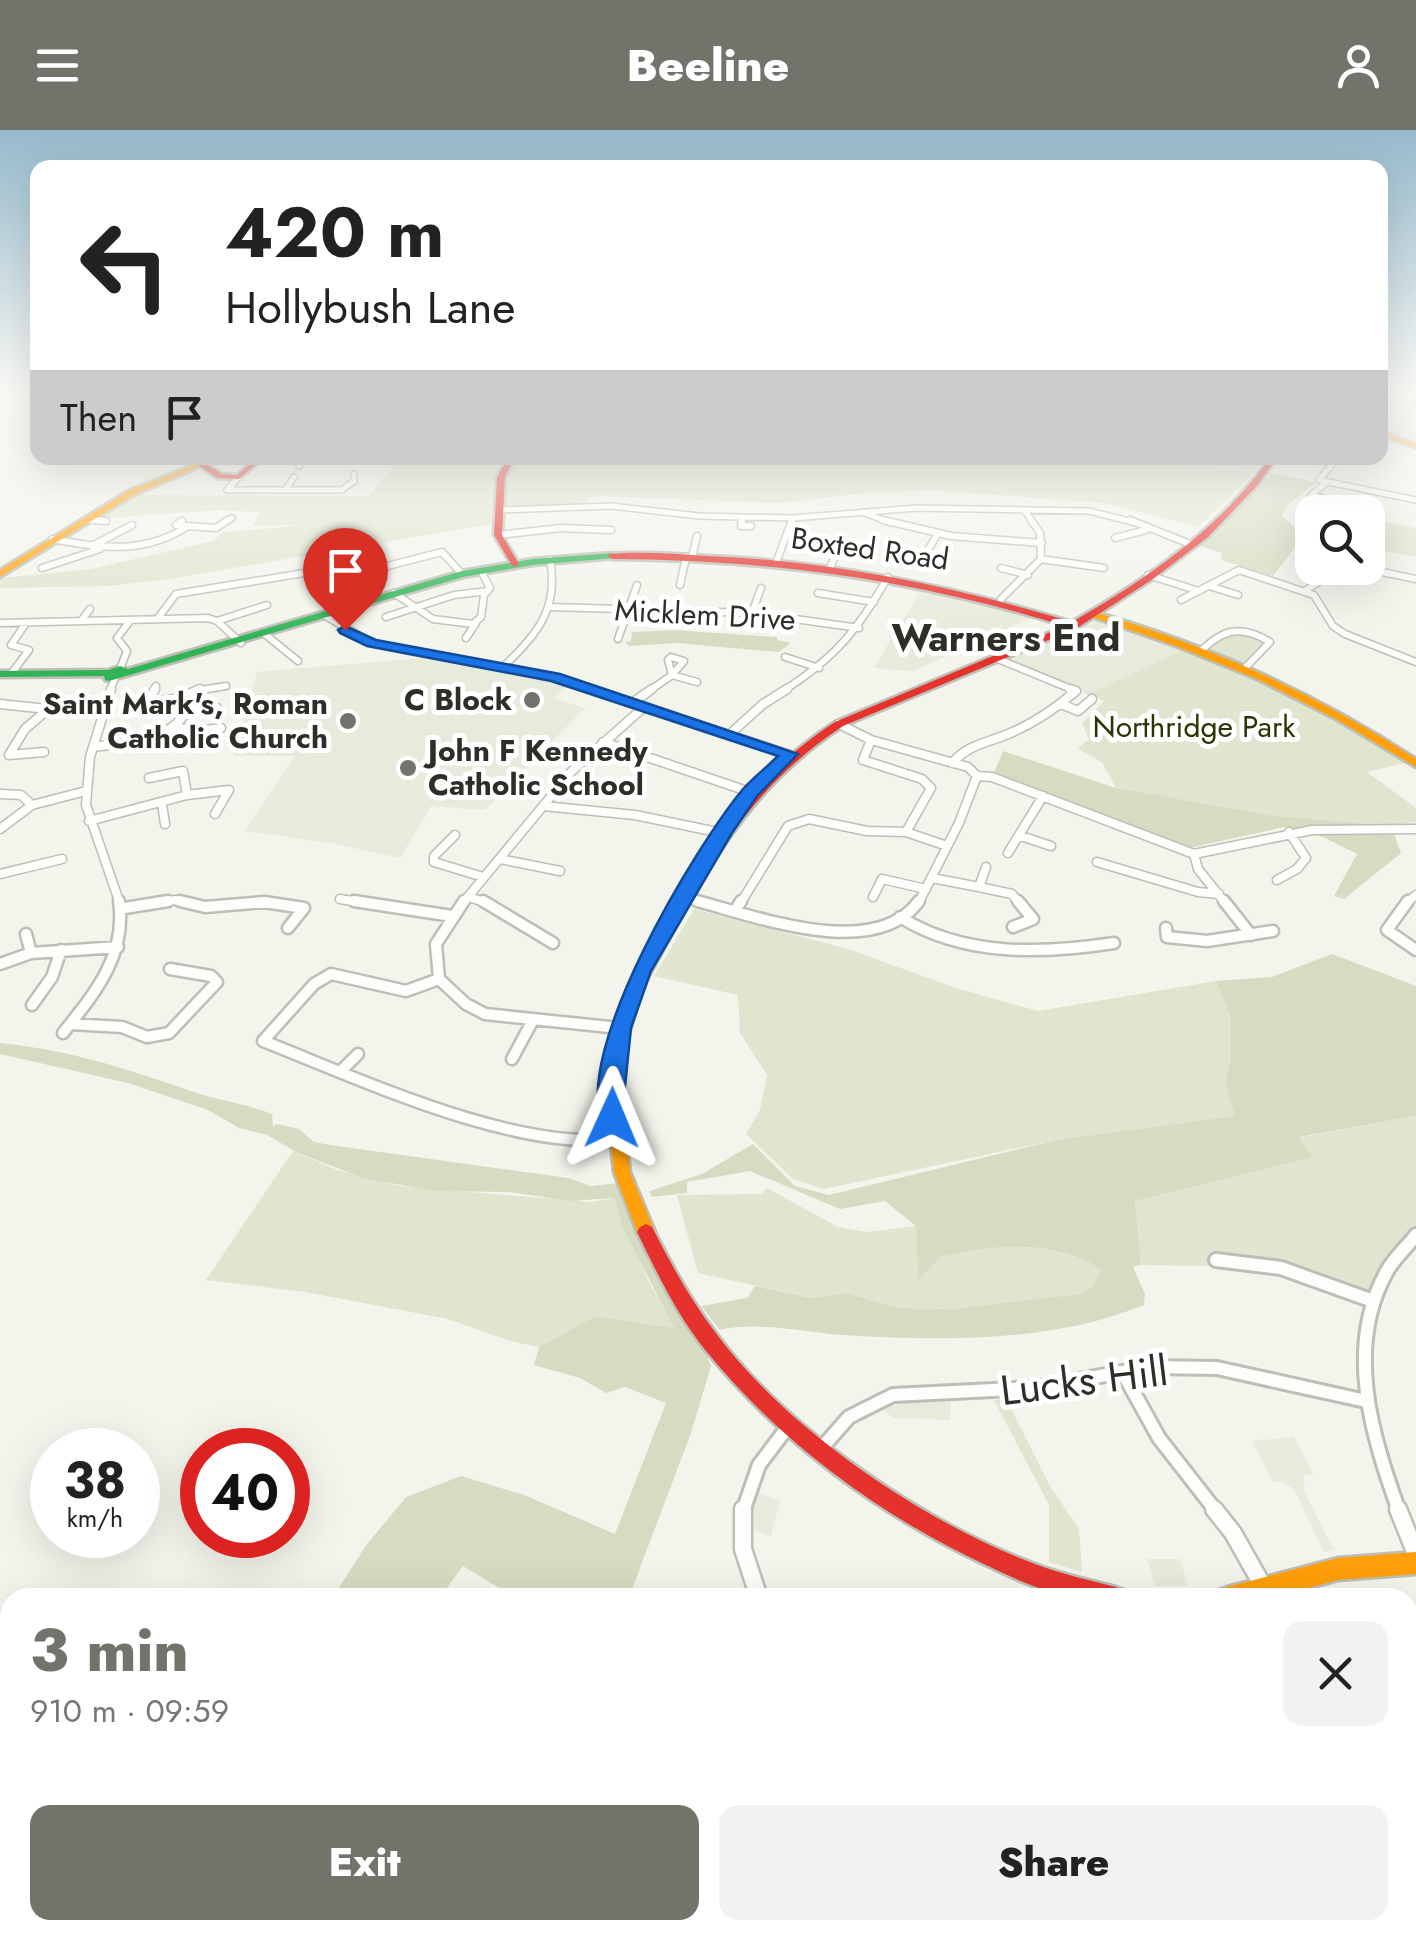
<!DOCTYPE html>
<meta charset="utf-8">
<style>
:root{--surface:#fff;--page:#f2f2f2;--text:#222;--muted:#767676;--accent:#72746c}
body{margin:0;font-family:Jost,sans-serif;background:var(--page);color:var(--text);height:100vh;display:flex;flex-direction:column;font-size:38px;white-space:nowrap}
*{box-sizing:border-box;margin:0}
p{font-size:32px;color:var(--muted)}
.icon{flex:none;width:55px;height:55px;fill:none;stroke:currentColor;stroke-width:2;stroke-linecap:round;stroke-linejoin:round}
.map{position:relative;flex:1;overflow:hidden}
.side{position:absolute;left:0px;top:1458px;width:1418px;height:352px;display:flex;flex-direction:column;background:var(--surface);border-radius:30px 30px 0 0;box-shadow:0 10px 40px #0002}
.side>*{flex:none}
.hud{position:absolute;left:30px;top:30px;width:1358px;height:305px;border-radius:20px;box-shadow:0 10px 40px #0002;background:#fff;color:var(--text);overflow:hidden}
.tools{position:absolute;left:1295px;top:365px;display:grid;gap:20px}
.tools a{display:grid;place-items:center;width:90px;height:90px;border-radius:20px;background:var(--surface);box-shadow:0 10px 40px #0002;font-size:50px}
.speed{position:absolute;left:30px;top:1298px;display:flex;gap:20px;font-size:50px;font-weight:700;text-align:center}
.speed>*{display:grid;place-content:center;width:130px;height:130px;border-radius:50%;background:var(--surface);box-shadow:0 10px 40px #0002;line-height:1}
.speed small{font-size:25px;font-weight:400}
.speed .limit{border:15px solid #d22;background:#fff;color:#111}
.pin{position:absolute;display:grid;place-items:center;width:85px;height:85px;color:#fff;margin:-102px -42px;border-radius:50% 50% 50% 0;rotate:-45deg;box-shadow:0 0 10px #0007}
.pin .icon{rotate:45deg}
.me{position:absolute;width:110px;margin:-55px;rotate:1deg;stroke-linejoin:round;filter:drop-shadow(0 0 8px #0008)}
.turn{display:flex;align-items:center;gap:35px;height:210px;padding:0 30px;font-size:45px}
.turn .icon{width:130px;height:130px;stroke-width:2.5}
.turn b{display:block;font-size:70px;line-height:85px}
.then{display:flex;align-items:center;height:95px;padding:0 30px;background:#0003;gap:20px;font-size:38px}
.round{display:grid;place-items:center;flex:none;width:105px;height:105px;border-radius:20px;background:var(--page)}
.head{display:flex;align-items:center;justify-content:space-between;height:170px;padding:0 30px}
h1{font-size:60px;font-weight:800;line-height:75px;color:var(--accent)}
.cta{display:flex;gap:20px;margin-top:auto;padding:20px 30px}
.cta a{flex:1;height:115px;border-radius:20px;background:var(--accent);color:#fff;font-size:40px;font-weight:800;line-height:115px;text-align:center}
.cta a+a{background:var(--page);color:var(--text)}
header{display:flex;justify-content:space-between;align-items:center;height:130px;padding:0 30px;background:var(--accent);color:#fff;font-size:45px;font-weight:800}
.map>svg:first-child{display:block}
</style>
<header><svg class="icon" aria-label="menu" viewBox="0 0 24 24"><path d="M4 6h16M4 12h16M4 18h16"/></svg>Beeline<svg class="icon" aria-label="person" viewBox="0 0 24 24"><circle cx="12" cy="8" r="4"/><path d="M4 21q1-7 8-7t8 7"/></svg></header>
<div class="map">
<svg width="1416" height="1808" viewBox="0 0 1416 1808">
<rect width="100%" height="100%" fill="#f3f5ec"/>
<path fill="#e7ebdb" d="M1397 262 1416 265V314L1380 302V271L1394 267Z
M1098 328H1265L1255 342Z
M923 456 1038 485 913 541 874 538Z
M1099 489 1185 519 1095 561 1082 562 1009 528Z
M435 527 512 540 568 556 554 568 585 578 485 680 431 676 400 728 331 713 245 701 295 626H233L257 542Z
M950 1270 951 1290 893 1288 882 1278 914 1271Z
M1294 1307 1313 1344 1303 1346 1305 1362 1334 1420 1324 1422 1294 1359 1280 1351 1273 1352 1252 1311Z
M755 1361 780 1371 771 1406 749 1399Z
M1147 1429H1180L1188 1456H1155Z"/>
<path fill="#dfe5ce" d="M435 328H1098L1255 342 1198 397 1104 373 934 360 874 362 777 373 601 366 591 367 584 374 497 378 496 393 169 449 109 456 0 458 1 448 91 439 213 411 223 402 309 395 253 396 258 382 220 380 90 389 137 365 368 366 399 331Z
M1368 389 1416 398V427L1368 418Z
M1229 497 1270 512 1246 538 1329 576 1413 631 1367 642 1416 678V692C1329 705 1204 674 1116 658L1102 632 1078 619 1089 609 1082 593 1104 571 1082 562 1095 561 1185 519 1201 521 1221 500Z
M694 779 848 819 956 858 1038 881 1216 851 1231 888V928L1225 954 1236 986 1056 1010 824 1059 793 1049 746 1004 760 980 767 945 740 903 738 865 654 846Z
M1416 986V1099L1387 1130 1368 1161 1218 1128 1211 1136 1141 1135 1135 1071 1311 1027 1298 1008Z
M293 1021 337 1040 399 1056 592 1072 614 1068 648 1150 675 1198 596 1186 539 1217 510 1211 448 1189 305 1162 206 1150Z
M767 1058 838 1097 867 1102 916 1096 918 1150 939 1127C999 1113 1049 1110 1103 1140L1092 1157 1079 1164 953 1179 899 1178 845 1163 812 1168 698 1143 677 1065 762 1064Z
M1006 1269 1050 1356 1079 1399 1082 1442 1049 1432V1375L994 1270Z"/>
<path fill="#d5dcc1" d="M1272 343 1316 352 1286 376 1282 386 1304 406 1273 446 1221 430 1222 423 1197 415Z
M673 500 777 507V510L791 513 779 522 743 519V516L741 519 678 513 629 516 625 512 631 511 632 502Z
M1003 621 1116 658 1272 686 1391 696 1401 723 1344 769 1334 766 1357 724 1323 707 1284 697 1185 719 994 643Z
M1332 824 1416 856V986L1299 1007 1312 1027 1135 1071 1141 1135 1133 1137 1145 1164 1144 1175C1051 1213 940 1211 842 1205 804 1202 756 1191 720 1200L701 1176 747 1168 755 1156 811 1168 845 1163 899 1178 953 1179 1079 1164 1092 1157 1102 1140C1052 1109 996 1114 940 1127L918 1151 916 1096 885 1071 840 1079 750 1041 687 1052V1063L652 1067 649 1061 702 1044 753 1014 795 1056 829 1065 1056 1010 1235 986 1225 954 1231 928V888L1216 851 1272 847Z
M0 913C75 921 127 939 197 963 221 971 247 974 272 984L273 997 277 994 299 999 314 1012 330 1015 568 1048 591 1056 619 1053 649 1133 700 1208 711 1236 691 1303 629 1467H514L463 1436 440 1467H333L367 1414 406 1367 461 1346 524 1365 615 1404 666 1273 625 1257 606 1263 580 1248 534 1235 539 1217 596 1186 674 1198 623 1098 614 1068 570 1071 509 1062 434 1061 363 1048 296 1022 267 1005 239 998 208 980 128 953 0 924Z
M63 1800H196L190 1808H56Z"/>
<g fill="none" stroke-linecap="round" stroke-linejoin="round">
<g stroke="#bdbfb7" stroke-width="8">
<path id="street-far5" d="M1381 268 1396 264V259
M1337 328 1319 350 1416 370
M299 336 302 328
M239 347 227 360H342L354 351V344
M1326 353 1311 365 1367 379
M286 359 294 347
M498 380 611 376 699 386 793 388 916 378 1089 381 1137 393
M1025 381 1033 393
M862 382 891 393
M85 390 106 391
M224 393 232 388
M741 393 742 387
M791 393 793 388"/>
</g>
<g stroke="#bdbfb7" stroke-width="9">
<path id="street-far4" d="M95 390 106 391
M742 390 741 396H751
M883 390 951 406 1042 413
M1130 390 1190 414
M182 391 176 395 216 398 228 390
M498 405 561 398 611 400
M1115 408 1146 400
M52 409C102 418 144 425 188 396
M92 416 132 395
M925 425 937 405
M692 427 697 406
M1041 429 1104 438
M776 433 792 390
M42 438 100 419
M830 438 837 422
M1001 438 1028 445
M1363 438 1416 449
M1148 445 1199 461
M329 451 442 422 462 444
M680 455 686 427
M1209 456 1238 465
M1306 460 1341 438
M394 463 433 489 473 494 481 487 484 465 490 458 481 441
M818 463 874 472
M1001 469 1041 429 1040 403 1031 390
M1181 470 1239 440 1314 465 1333 496 1345 504 1416 532
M551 477 752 483 859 498
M752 483 761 458
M324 485 372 513 555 547 598 561
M386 487 454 465 488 461
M158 488 176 464 310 442 359 474
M81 491 90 479
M217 491 267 475
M0 493 208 488 217 491 241 513
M266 505 298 531
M466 508 476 493
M618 509 637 455
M1201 521C1224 498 1242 495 1270 512L1246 537
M671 527 684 531 672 545 668 530Z
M785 527 819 538
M998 529 1076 561
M505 535C538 504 559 477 550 430
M120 539 127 521 117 508 130 491
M11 544 29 520 11 515 26 493
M110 561 115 548
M153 561 156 556
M195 561 226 556
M649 561 672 545 697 552
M783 561C836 527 857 501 888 447"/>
</g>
<g stroke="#bdbfb7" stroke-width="11">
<path id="street-far3" d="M111 559 90 627 86 675 120 774
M590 559 790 625
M180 568 200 559
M632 573 652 559
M0 574 75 582 104 579
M1061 574 1078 581 1092 569
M127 575 147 574
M188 579 217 578
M839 594 871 610 968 637 977 646 959 693 918 774
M176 598 205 600 202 609
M205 600 221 598
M729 605 763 574 787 559
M871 610 863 630 922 649 931 658 906 702 947 716
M603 612 750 662
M94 617C129 612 169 613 188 579L180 568 147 574 155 559
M44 622 9 625 25 599 47 580
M952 633C969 614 985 614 1008 604 1033 594 1056 578 1076 561L1070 559
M977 646 992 647 1194 724 1312 700 1416 699
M149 648 183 641 187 665
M0 664 21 665 32 675
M162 674 165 694
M543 676 635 685 722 703
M89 691 187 665 229 660 215 684
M0 699 32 675 86 661
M455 705 434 726V732L483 747
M1021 706 1051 716
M1008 723 1043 666
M1194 724 1198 739 1226 774
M500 729 560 741
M1097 732 1198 762 1219 764
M0 744 62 729
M932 748 979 757 986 737
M1277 750 1297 739 1306 728 1289 702
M979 757 1012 764 1020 774
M469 767 490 774
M873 767 882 749 926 759
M684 768 707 774
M340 769 371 774
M152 774 175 770 191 774
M244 774H275
M462 774 572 641 644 577
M740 774 788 696 809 689 867 701 906 702
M1405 774 1416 765"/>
</g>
<g stroke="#bdbfb7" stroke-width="15">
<path id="street-far2" d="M180 771 205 777 264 772 304 778 288 798
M354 771 452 786
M464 771 436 814 439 849 466 874 485 884 619 898
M483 771 553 813
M697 771C755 786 875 832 919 771
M1224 771 1251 805
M1408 771 1387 800 1416 820
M125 778 168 771
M735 781 741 771
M900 787C964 827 1042 824 1114 813
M1013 797 1033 789 1018 771
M1166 798 1167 807 1207 811 1273 801
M26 804 31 823
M0 834 31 823 118 817
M439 849 406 861 331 844 314 854 263 911C360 949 513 1021 616 1009
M32 875 52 847 61 820
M70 894 122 897 147 907 169 903 217 852 211 846 170 839
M63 903C95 863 127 825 119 771
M512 929 533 890
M341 941 358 924"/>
</g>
<g stroke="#bdbfb7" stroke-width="18">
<path id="street-far1" d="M1216 1130 1281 1138 1373 1171
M1123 1243 1159 1308 1216 1381
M820 1320 849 1287 893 1265 1034 1258 1150 1237 1217 1238 1366 1271
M743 1381 759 1335 790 1294
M1399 1381C1372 1306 1344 1217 1387 1141 1394 1128 1407 1117 1416 1105"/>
</g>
<g stroke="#bdbfb7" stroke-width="21">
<path id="street" d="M743 1379V1419L759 1468
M1214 1379 1233 1403 1264 1458
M1398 1379 1416 1424
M1408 1746 1416 1752"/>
</g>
<g stroke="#bdbfb7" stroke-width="5">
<path id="fast" d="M612 423 616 426 615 428 533 435 463 447 109 551 105 550 104 546 0 547V541L108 540 120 536 128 539 462 441 533 429Z"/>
</g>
<g stroke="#bdbfb7" stroke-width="5">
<path id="slow" d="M1380 301 1416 314V318L1380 305Z
M211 328H220L134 365 0 447V440L128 361Z
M1095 482C1208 515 1317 564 1416 629V637L1336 589 1257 549 1176 516 1092 487 1090 485Z
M700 737 706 741 642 858 622 928 620 953 630 1042 655 1102 652 1107 646 1110 640 1107 637 1102 614 1042 604 953 606 928 628 858 694 741Z
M1416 1422V1444L1338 1450 1271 1468H1216L1219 1460 1227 1457 1338 1428Z"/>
</g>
<g stroke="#bdbfb7" stroke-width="5">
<path id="jam" d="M256 328H264L239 349 217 348 195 333 202 331 222 344 237 345Z
M508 328H515L505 347 502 405 519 434 515 437 511 434 494 405 497 347Z
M1270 328H1277L1256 357 1208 407 1153 449 1077 498 843 596C781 637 744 682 705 744H695L694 741C732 680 775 631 835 592L1065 496C913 449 771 430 612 429L608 426 609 424C642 421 676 424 709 426 833 431 953 456 1072 492 1148 448 1218 400 1270 328Z
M646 1094 652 1097C671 1134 690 1169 715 1202 786 1299 923 1392 1035 1434 1061 1444 1089 1450 1116 1457L1124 1460 1127 1468C1107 1468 1085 1470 1066 1466 1039 1460 1013 1448 988 1436 880 1386 781 1313 706 1221 677 1185 657 1143 637 1102L640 1097Z"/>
</g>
<use href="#street-far5" stroke="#fdfefc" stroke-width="5"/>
<use href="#street-far4" stroke="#fdfefc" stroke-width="6"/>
<use href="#street-far3" stroke="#fdfefc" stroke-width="8"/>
<use href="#street-far2" stroke="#fdfefc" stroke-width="10"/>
<use href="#street-far1" stroke="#fdfefc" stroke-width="12"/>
<use href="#street" stroke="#fdfefc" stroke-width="16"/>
<use href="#fast" fill="#30b455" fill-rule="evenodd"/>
<use href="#slow" fill="#ff9f0a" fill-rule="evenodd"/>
<use href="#jam" fill="#e5322d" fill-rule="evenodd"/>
</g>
<linearGradient id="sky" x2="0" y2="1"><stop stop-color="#96bacc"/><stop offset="0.51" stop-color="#fafaf6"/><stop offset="1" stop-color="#fafaf6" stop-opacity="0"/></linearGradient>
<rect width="1416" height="512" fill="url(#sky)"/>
<path fill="#1a73e8" stroke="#114b97" stroke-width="2.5" d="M345 496 376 510 560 544 798 624 757 666 732 703 651 841 631 898 621 995H604C568 926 698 712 744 658 754 647 767 637 778 626L551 551 367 516 340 503 338 500Z"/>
<g fill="#72746c" stroke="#fff" stroke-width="4">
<circle cx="532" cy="570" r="10"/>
<circle cx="348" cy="591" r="10"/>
<circle cx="408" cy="638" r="10"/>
</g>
<g text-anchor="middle" stroke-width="10" stroke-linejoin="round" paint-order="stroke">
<g font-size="30" fill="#2c2e27" stroke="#fff">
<text transform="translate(870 419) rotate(8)" y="10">Boxted Road</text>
<text transform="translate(705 485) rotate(3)" y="10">Micklem Drive</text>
</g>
<g font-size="30" font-weight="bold" fill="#2c2e27" stroke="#fff" text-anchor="end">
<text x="512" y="580">C Block</text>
<text x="328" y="584">Saint Mark's, Roman<tspan x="328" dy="34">Catholic Church</tspan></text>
<text x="428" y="631" text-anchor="start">John F Kennedy<tspan x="428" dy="34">Catholic School</tspan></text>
</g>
<g font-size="30" fill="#2c3402" stroke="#fff">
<text x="1194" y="607">Northridge Park</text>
</g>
<g font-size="38" font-weight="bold" fill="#2c2e27" stroke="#fff">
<text x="1006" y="521">Warners End</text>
</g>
<g font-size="42" fill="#2c2e27" stroke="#fff">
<text transform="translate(1084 1250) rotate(-7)" y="15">Lucks Hill</text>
</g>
</g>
</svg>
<div class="tools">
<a><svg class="icon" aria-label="search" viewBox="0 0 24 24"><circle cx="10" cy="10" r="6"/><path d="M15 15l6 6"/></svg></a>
</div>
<div class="speed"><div>38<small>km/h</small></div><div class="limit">40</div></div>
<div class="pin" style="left:345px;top:500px;background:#d93025"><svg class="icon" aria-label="arrive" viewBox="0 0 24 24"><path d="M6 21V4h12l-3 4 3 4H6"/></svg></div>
<svg class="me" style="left:612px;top:988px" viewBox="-20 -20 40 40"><path d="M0-17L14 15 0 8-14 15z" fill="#1a73e8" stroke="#fff" stroke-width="4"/></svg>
<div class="hud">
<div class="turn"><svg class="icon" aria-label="left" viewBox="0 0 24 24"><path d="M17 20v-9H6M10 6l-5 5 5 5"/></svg><div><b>420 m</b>Hollybush Lane</div></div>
<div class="then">Then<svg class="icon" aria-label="arrive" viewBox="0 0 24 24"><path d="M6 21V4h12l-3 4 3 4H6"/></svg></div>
</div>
<section class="side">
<div class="head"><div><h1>3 min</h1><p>910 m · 09:59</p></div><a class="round"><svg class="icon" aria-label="close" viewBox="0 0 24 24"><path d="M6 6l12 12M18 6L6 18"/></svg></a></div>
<div class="cta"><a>Exit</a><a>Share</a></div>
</section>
</div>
